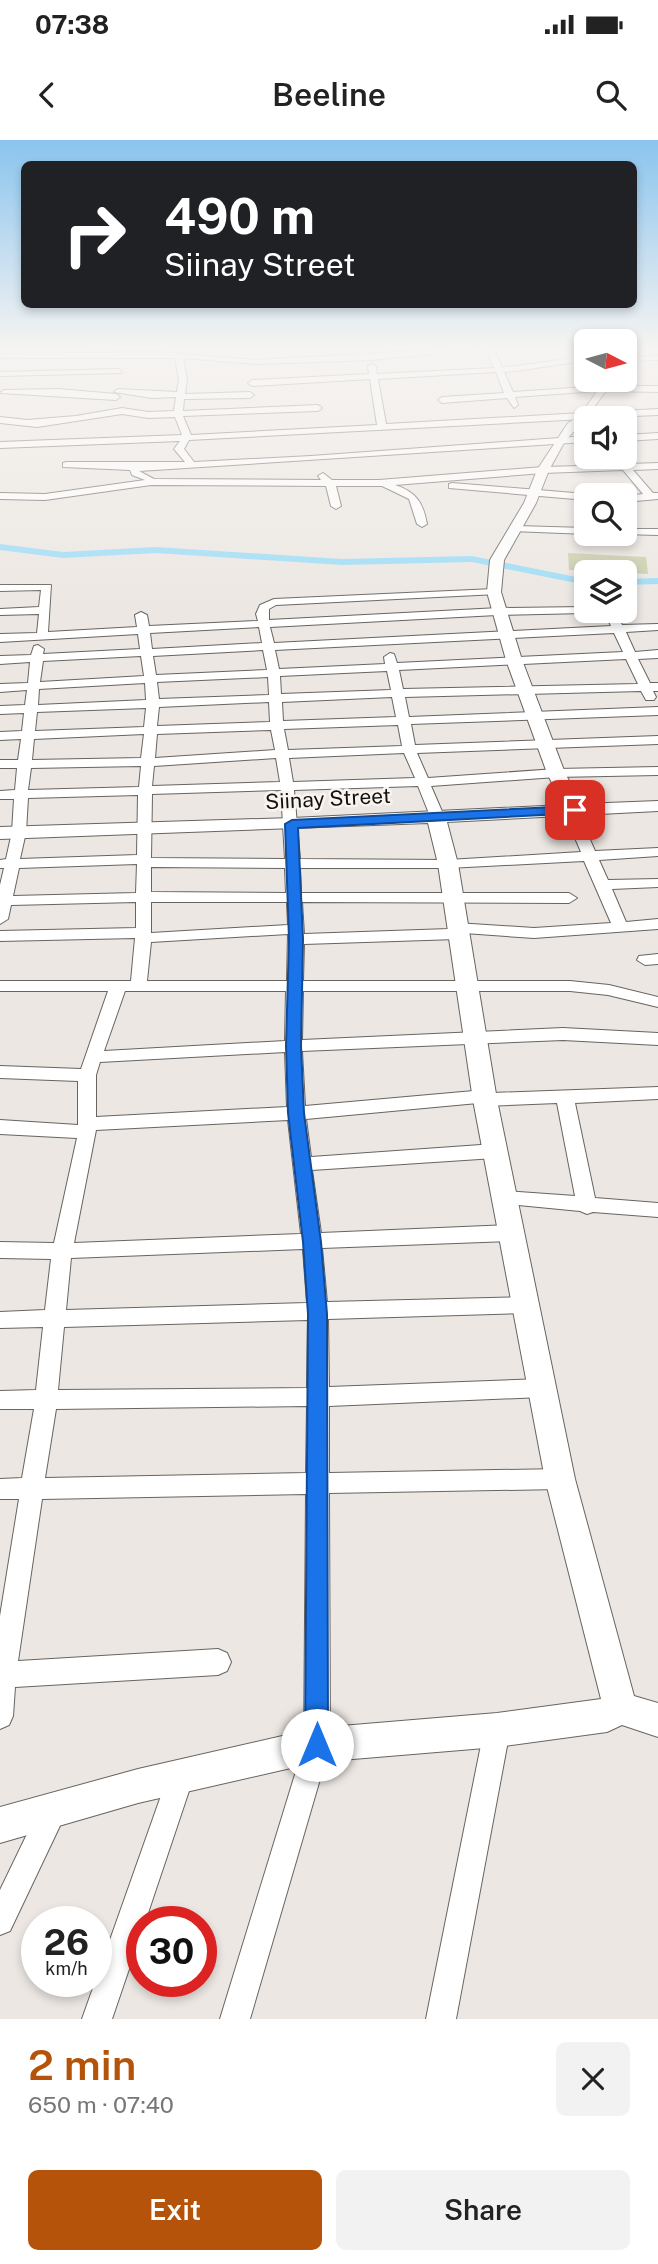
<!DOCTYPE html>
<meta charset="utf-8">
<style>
:root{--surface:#fff;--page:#f2f2f2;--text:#222;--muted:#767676;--accent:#b45309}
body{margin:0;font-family:"Public Sans",sans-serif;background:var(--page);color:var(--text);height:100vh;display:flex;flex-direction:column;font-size:26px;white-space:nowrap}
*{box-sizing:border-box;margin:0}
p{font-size:23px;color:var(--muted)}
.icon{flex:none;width:38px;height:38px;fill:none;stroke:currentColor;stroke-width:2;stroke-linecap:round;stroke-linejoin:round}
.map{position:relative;height:1879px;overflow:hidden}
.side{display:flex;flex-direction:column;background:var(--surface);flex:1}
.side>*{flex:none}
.top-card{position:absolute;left:21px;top:21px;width:616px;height:147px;border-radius:10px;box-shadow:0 4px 10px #0003;background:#202124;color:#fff;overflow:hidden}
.needle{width:46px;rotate:96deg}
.fabs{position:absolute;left:574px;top:189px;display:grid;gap:14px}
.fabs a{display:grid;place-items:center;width:63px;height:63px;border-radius:10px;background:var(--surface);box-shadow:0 4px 10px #0003;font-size:35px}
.speed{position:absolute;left:21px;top:1766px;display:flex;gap:14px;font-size:35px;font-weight:700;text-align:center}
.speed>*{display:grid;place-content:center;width:91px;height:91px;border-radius:50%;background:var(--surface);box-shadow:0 4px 10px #0003;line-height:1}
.speed small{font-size:18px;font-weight:400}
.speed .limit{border:10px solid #d22;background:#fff;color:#111}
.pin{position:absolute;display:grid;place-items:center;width:60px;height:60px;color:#fff;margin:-30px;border-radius:14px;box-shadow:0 4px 10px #0006}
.me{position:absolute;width:77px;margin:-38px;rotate:0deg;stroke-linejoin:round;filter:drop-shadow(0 0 5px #0008)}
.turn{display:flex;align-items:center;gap:24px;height:147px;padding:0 28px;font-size:32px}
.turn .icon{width:91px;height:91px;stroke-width:2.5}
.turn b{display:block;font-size:49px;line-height:60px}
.round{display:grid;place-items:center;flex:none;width:74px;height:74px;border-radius:10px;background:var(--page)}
.head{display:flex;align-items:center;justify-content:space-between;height:119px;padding:0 28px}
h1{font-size:42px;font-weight:600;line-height:52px;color:var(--accent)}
.cta{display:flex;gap:14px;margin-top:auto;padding:14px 28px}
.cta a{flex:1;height:80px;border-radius:10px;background:var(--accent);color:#fff;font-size:28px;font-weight:600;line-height:80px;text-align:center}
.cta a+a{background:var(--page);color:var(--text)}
.status{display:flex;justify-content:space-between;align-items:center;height:49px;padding:0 35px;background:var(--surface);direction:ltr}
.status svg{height:19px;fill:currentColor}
header{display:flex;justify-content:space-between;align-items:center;height:91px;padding:0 28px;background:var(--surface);font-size:32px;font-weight:600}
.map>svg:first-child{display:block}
</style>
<div class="status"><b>07:38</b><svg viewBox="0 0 49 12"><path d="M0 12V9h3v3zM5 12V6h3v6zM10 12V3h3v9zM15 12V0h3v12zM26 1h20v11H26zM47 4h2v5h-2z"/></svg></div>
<header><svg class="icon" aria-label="back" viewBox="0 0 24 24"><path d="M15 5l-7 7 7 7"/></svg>Beeline<svg class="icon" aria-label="search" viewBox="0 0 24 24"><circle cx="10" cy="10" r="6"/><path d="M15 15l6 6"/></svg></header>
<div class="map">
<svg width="658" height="1879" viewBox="0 0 658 1879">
<rect width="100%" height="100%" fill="#ece7e2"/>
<path fill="#caceab" d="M568 413 646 417 648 434 569 430Z"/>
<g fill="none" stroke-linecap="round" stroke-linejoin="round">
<path fill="#9ddcf7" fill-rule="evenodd" d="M0 404 63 412 156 407 342 419 472 416 586 439V445L472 422 342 425 156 413 63 418 0 410Z
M658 438V444L625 445V439Z"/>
<g stroke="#686460" stroke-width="2">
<path id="minor" d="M432 210H469L372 220 256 224 183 218 187 239 185 254 250 252 254 255 250 258 184 259 183 271 318 265 322 268 318 271 183 276 191 295 377 285 370 239 252 246 248 243 252 240 369 234 368 226 372 224 376 226 377 234 494 228 486 210H494L502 227C530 226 557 218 586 218V222C558 223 532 230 504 232L513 252 601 246 605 240H613L609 246H658V252L606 251 585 279 189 300 184 309 194 322 311 316 586 296V302L139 331 154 339 321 340 318 336 323 333 332 340H379L543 327 619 325 616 321 621 318 629 324 658 323V329L633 330 653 353H658V359L625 362V356L643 354 623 330 543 333 395 345C416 352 423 362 427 384L422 387 417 384 409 359 382 346H336L341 366 336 369 331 366 326 346 151 345 45 360 0 359V353L45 354 145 340 132 335 130 330 63 327V323L66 322H185L174 309 180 301 0 308V302L182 295 175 277 148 278 122 274 37 287 0 283V277L27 280 76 276 122 268 148 272 174 271 176 257 152 258 114 252 118 249 177 252 179 239 175 218H0V214L158 212 256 220ZM496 232 504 253 442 257 438 260 442 263 507 258 514 268 518 265 515 257 597 251 582 273 386 284 378 239Z
M658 216V220L625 221V217Z
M119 229 122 233 0 236V232Z
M58 249 116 254 120 257 116 260 0 253 4 250Z
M658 293V299L625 301V295Z
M452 343 586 354 590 355H586V360L449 348V344Z
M516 386 586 388 587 394 512 391V387Z
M625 389H658V395L621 394H625Z
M0 445H51L48 492 137 487 135 475 141 472 147 475 149 486 258 481 256 474 260 465 274 459 494 449 498 450V454L276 465 269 469V480L499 468 586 467V471H591L586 473 497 475 270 487 274 503 611 486 604 471H616L622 485 658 484V490L626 492 635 512 658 510V518L638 519 650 543H658V551H653L656 557 654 560H646L641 551 405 557 409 577 658 567V575L411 584 415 605 658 596V604L417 613 428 638 556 629 658 627V635L556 637 431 646 444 676 437 680 430 676 418 646 294 650 300 719 448 720 581 712 563 670 570 666 577 670 595 711 658 708V716L599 720 608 740 658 739V747L612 749 626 782 658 779V789L534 798 464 793 463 797 457 799 304 804 303 841H570L609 845 658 857V867L608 855 570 851H303L302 900 563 888 658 893V905L563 900 302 911 305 966 485 950 492 953 658 947V959L575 963 595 1058 658 1063V1077L593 1072 587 1074 580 1071 497 1063 494 1058 497 1053 504 1051 575 1056 557 963 485 966 478 963 306 979 311 1017 495 1004 502 1006 504 1011 502 1016 495 1018 312 1030 321 1093 511 1085 518 1088 521 1093 518 1098 511 1101 322 1108 327 1162 525 1157 532 1159 535 1165 532 1171 525 1173 328 1179 329 1247 542 1239 550 1241 553 1248 550 1255 542 1257 329 1266V1333L560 1329 568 1332 571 1339 568 1346 560 1349 329 1353 330 1605 250 1879H220L304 1605 306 1354 42 1359 18 1521 218 1509 227 1513 231 1522 227 1531 218 1535 15 1547 13 1576 9 1585 0 1589V1476L19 1359H0V1339L22 1338 34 1269H0V1251L36 1250 43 1187 0 1188V1172L45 1170 51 1119 0 1118V1102L54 1103 77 998 0 994V980L78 985V941L0 938V926L81 929 108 851H0V841H131L135 798 0 801V791L136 788V762L11 765 8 779 0 784V745L4 728H0V720L6 719 12 692 14 659H0V651L15 650 17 628H0V620H18L21 599 0 600V592L22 591 24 573 0 574V566L25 565 27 550 0 552V544L28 543 30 522 0 524V516L31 515 34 506 38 505 44 509 43 514 140 509 138 494 0 502V494L37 493 39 474 0 475V469L39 467 41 450 0 451ZM259 487 262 503 152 509 150 493ZM614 493 623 512 397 523 394 514 390 513 384 517 385 524 279 529 275 510ZM263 510 267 530 156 535 153 516ZM141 516 144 536 40 542 43 521ZM626 519 638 544 403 549 399 530ZM387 531 391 550 281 554 280 536ZM268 537 269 555 159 559 157 542ZM145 543 146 560 38 565 39 549ZM392 557 396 577 283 581 282 562ZM269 562 270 582 157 586 159 567ZM146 568 144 587 35 591 37 572ZM398 585 402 606 288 610 284 589ZM271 590 275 610 155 618 157 594ZM144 594 141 618 32 620 34 599ZM404 613 415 638 293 642 289 618ZM276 618 280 642 152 646 154 626ZM141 626 139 647 28 650 31 628ZM281 650 285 719 151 718 152 654ZM138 655 137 715 20 719 26 692 28 658ZM584 721 611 783 534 788 456 783 451 785 449 789 304 794 302 762 569 763 577 758 569 753H301L300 728H448ZM137 724 136 753 13 756 19 728ZM151 727 285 728 286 753 151 752ZM151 762H287L288 785 151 793ZM288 794 287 841H147L151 802ZM125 851H286L285 901 104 911ZM285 912 287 967 96 977V935L100 922ZM288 980 301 1094 74 1103 96 990ZM303 1109 307 1163 66 1170 71 1118ZM308 1180 307 1248 58 1250 64 1187ZM307 1266 306 1333 45 1338 56 1269Z
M658 814V824L645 825 637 820 639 816Z
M497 1577 506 1581 510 1590 456 1879H426L484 1590 488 1581Z
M181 1623 190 1627 194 1636 145 1782H142V1791L112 1879H82L168 1636 172 1627Z
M53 1657 63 1661 67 1671 10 1791 0 1795V1750L43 1661Z"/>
</g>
<g stroke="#686460" stroke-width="2">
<path id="tertiary" d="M658 269V275L586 278 565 301 549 330 536 363 504 420 501 452 522 520 565 633 581 664 658 661V671L447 682 458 724 497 960 575 1339 634 1556 658 1563V1597L622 1585 607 1592 497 1607 317 1622 138 1663 0 1703V1667L138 1629 317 1588 497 1573 601 1559 545 1339 473 960 438 724 428 683 0 699V687L292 678 563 665 547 633 506 520 487 452 490 420 524 363 537 330 568 283 585 273Z"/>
</g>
<use href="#minor" fill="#fff" fill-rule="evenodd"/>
<use href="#tertiary" fill="#fff" fill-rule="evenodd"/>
</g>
<linearGradient id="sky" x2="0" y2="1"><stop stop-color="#8ac4ee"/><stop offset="0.44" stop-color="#f6f4f2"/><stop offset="1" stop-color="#f6f4f2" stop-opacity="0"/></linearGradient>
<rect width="658" height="474" fill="url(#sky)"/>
<path fill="#1a73e8" stroke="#114b97" stroke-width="2" d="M575 666 580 667V673L298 688 303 799 301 906 304 973 321 1102 327 1174 328 1605 325 1614 317 1617 308 1614 305 1605 308 1174 303 1102 288 973 286 906 289 799 285 684 292 680Z"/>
<g text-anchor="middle" stroke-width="5" stroke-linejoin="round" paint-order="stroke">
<g font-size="21" fill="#12100f" stroke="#f9f4ef">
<text transform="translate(328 659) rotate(-3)" y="7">Siinay Street</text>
</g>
</g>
</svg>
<div class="fabs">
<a><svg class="needle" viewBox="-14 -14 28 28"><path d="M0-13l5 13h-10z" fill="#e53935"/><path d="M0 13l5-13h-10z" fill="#767676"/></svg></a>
<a><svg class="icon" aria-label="sound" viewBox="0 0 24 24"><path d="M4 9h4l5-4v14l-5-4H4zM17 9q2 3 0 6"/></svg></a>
<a><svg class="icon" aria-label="search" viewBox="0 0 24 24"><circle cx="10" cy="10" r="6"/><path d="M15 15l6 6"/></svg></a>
<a><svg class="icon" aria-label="layers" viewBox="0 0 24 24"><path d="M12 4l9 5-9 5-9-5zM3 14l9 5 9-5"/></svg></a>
</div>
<div class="speed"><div>26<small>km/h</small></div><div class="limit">30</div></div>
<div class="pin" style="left:575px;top:670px;background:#d93025"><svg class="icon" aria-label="arrive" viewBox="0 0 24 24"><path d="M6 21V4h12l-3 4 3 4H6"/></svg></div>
<svg class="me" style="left:317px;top:1605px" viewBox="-20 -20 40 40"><circle r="19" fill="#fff"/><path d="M0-13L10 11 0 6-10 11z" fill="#1a73e8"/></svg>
<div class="top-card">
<div class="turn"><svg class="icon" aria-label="right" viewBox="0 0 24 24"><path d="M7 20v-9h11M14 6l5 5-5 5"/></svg><div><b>490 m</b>Siinay Street</div></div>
</div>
</div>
<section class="side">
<div class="head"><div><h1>2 min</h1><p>650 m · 07:40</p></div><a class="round"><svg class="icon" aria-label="close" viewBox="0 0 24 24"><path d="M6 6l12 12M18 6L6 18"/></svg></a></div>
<div class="cta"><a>Exit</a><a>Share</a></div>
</section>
